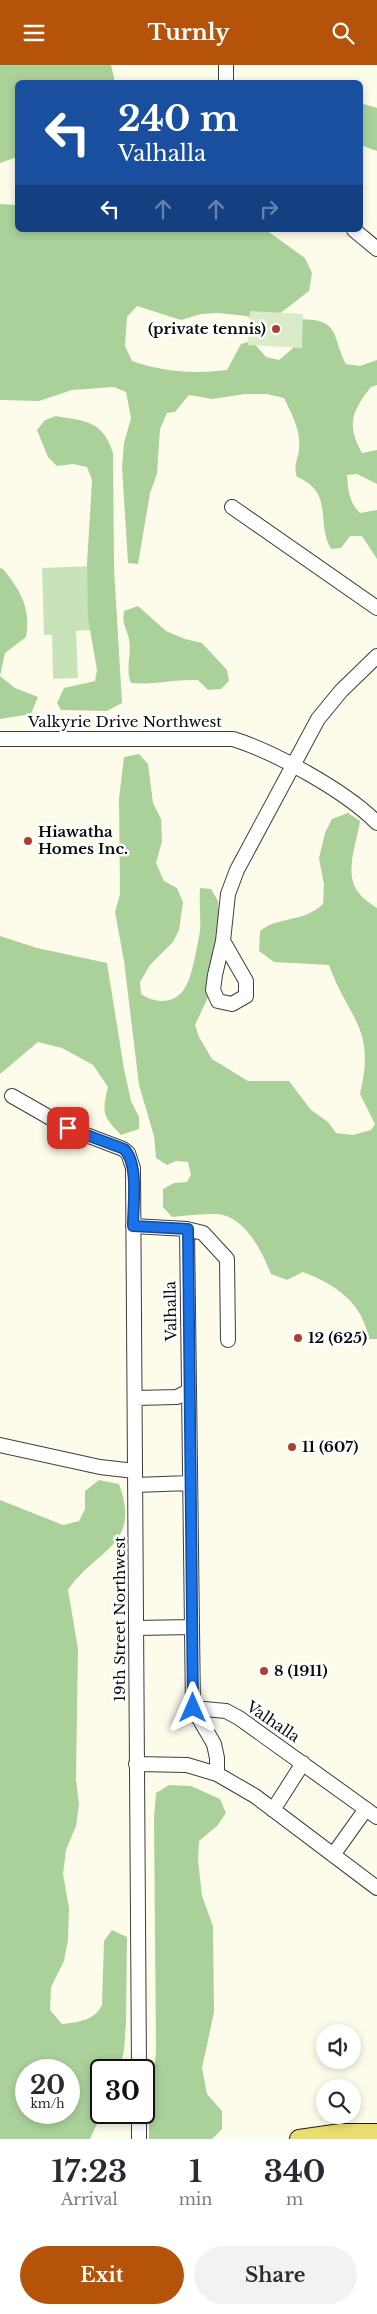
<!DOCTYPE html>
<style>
:root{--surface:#fff;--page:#f2f2f3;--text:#2b2b33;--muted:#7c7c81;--accent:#b45309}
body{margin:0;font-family:"Libre Baskerville",serif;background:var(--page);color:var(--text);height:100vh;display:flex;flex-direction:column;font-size:19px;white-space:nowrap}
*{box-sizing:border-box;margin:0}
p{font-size:16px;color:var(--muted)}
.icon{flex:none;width:28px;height:28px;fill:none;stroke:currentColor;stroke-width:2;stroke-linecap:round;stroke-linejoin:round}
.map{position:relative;height:2074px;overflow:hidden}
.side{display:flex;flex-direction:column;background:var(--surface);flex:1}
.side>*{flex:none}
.top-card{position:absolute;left:15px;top:15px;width:348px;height:152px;border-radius:8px;box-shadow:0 2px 8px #0003;background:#1a4fa0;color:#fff;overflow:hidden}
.fabs{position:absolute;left:316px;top:1959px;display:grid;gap:10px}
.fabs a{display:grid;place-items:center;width:45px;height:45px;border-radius:50%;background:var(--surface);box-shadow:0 2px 8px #0003;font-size:25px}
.speed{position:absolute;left:15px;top:1994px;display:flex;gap:10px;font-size:25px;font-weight:700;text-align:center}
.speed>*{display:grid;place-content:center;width:65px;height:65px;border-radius:50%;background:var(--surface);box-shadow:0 2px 8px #0003;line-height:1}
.speed small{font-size:12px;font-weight:400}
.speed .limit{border:2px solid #111;border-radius:8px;background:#fff;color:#111}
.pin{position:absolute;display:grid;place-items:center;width:42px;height:42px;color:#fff;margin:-21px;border-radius:10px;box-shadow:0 2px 8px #0006}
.me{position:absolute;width:55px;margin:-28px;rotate:0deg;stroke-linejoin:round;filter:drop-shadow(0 0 4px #0008)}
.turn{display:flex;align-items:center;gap:18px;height:105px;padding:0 20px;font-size:22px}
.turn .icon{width:65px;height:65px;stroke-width:2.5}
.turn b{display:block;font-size:35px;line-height:42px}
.lanes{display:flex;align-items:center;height:48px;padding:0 20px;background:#0003;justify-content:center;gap:25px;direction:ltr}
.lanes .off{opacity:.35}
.eta{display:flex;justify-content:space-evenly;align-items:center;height:85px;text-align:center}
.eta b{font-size:30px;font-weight:700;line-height:35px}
.button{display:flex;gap:10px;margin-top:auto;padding:10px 20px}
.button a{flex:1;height:58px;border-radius:30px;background:var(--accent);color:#fff;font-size:20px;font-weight:700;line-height:58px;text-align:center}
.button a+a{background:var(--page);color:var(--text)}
header{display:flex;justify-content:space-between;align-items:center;height:65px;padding:0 20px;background:var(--accent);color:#fff;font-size:22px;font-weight:700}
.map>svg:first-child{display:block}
</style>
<header><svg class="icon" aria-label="menu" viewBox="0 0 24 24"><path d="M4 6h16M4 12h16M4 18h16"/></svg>Turnly<svg class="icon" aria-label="search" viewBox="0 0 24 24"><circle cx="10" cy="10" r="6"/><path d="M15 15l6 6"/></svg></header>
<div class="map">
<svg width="377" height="2074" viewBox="0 0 377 2074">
<rect width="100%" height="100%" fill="#fdfceb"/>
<path fill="#c8e3b9" d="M92 501 94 565 76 566 78 613 53 614 52 570H44L42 503Z"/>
<path fill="#abd19a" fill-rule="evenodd" d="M0 0H111L115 17 18 18 17 92 0 98Z
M360 38 377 43V86L360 80Z
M0 139 17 140 18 165H266L305 193 312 208 309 226 278 250 263 256 246 251 219 248 201 249 181 255 137 241 127 252 125 281 132 296C164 307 193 309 227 305L241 279 252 276 266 292 279 295 293 283V267L297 254C341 254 331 269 346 299L360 301 377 295V320L371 322C352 346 346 360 362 388L377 385V419L357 409 347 410C348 425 349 437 360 448L377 445V494L362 471H350L341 483 331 484C315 456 335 428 297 412 293 401 298 394 299 384 301 365 292 350 284 333L267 329H245L212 334 189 330 175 347 167 348 160 364 157 409 150 428 138 499 128 498 122 402 124 378 131 353 126 327 114 322 72 325 39 336 0 335Z
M56 351C86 356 103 356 113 388L114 503 122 638 107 646 61 645 57 638 64 623 95 616 97 605 88 553 87 499 92 415 87 402 73 399 57 401 48 392 37 365 45 355Z
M0 503 3 504C21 526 31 543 26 572L5 588 0 611 15 623 38 632 31 649 0 654Z
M138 541 166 566 185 574 202 578 227 605 229 616 221 624 208 625 198 615C175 614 153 620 131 618 125 603 132 589 129 574 126 561 122 561 124 546Z
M139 689 148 699 153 738 161 754 162 776 156 798 164 816 177 823 183 837 179 865 173 877 150 900 140 917 141 929C157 940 178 939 187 919 192 911 198 877 200 866 201 852 199 837 200 823L211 824 218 836 220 859 210 928 195 960 199 972 212 994 248 1016H289L311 1045 328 1057 336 1068 353 1070 371 1065 375 1059 360 1029C376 961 349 956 329 900L274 897 259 886 260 866C278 851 303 858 323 839L324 820 319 793 325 768 332 754 348 748 360 756C357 778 343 809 359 828 363 834 371 839 377 843V1274H369C362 1237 336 1220 303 1207L287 1215 271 1209C262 1187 248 1157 223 1150 214 1147 183 1151 172 1152L163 1142V1124L174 1118 187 1117 191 1110 188 1097 176 1096 167 1100 156 1093 154 1071 139 1020 124 896 115 847 120 829 119 734 124 692Z
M0 871 37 883 107 898 124 1004 131 1036 139 1052V1064L121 1070C102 1050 102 1048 108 1022L93 1000 62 983 38 977 0 1009Z
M99 1415 119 1419C142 1482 96 1483 68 1525L78 1584 76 1714 79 1740 76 1761 66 1785 63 1809 69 1843 68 1875 64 1896 51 1922 50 1945 62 1959C78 1957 94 1956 102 1940L104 1876 112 1865 127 1872 126 1958 124 1986 119 2005H101L102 2048 90 2074H0V1435L63 1460 79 1456 85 1444V1426ZM26 2005H69V2048H26Z
M169 1720 191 1721 220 1734 226 1748 217 1761 199 1776 198 1795 202 1831 213 1861 214 1947 202 2003 207 2029 222 2046V2064L212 2074H149V2051L156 1987 154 1753 156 1728Z"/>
<path fill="#daebc9" d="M250 246 303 249 302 283 248 280Z"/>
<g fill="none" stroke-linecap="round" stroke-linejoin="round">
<g stroke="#3e3e3e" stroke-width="16">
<path id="minor" d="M226 18V0
M354 165 377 184
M232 442 377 543
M0 674H233C275 687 347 727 377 758
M223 876 246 916V931L232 939 218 936 213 925 215 910 223 876 228 829 237 805 318 654 341 626 377 591
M12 1031 68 1063 123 1084 128 1088 133 1103 139 2005
M133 1161 187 1164 203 1168 227 1194 228 1275
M187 1164 193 1643 214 1679 217 1693V1709
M135 1333 177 1332 189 1326
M0 1380 100 1402 135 1406
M135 1420 190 1418
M136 1563 192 1562
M193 1643 226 1646 239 1653 377 1752
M136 1699 187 1700 217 1709 255 1731 377 1823
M273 1745 303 1698
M333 1790 366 1744
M139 2048V2074"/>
</g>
<g stroke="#1c1c1c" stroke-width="20">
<path id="major" d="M299 2074 341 2068H377"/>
</g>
<use href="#minor" stroke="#fff" stroke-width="14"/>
<use href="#major" stroke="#e9dd6e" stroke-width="18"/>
</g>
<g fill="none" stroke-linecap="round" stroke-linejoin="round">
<g stroke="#114b97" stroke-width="12">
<path id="route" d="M68 1063 124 1084C139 1098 133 1141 133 1161L188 1164 193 1643"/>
</g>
<use href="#route" stroke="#1a73e8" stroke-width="9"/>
</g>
<g fill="#aa3f33" stroke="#fff" stroke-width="2">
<circle cx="276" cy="264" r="5"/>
<circle cx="28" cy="776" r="5"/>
<circle cx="298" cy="1273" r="5"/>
<circle cx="292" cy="1382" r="5"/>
<circle cx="264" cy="1606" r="5"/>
</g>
<g text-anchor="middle" stroke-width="5" stroke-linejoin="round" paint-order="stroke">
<g font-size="15" font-weight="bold" fill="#0b0b0b" stroke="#fff" text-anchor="start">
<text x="266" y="269" text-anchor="end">(private tennis)</text>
<text x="38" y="772">Hiawatha<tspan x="38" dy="17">Homes Inc.</tspan></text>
<text x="308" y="1278">12 (625)</text>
<text x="302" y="1387">11 (607)</text>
<text x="274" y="1611">8 (1911)</text>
</g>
<g font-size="15" fill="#0b0b0b" stroke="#fff">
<text x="125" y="662">Valkyrie Drive Northwest</text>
<text transform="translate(171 1246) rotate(-91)" y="5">Valhalla</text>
<text transform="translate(120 1554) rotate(-90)" y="5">19th Street Northwest</text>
<text transform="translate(273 1657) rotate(34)" y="5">Valhalla</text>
</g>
</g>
</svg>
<div class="fabs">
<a><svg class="icon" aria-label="sound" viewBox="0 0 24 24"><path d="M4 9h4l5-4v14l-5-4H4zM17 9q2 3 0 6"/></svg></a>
<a><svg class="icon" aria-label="search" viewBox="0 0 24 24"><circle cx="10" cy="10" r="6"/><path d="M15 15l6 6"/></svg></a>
</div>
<div class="speed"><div>20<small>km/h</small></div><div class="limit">30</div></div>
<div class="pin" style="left:68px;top:1063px;background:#d93025"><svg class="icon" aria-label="arrive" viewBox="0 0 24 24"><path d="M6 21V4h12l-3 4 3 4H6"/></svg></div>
<svg class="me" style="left:193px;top:1643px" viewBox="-20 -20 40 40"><path d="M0-17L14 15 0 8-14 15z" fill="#1a73e8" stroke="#fff" stroke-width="4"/></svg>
<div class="top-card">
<div class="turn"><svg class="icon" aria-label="left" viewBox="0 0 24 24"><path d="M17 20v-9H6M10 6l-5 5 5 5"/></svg><div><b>240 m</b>Valhalla</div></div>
<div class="lanes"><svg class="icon" aria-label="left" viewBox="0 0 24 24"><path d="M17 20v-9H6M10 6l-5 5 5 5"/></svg><svg class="icon off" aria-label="ahead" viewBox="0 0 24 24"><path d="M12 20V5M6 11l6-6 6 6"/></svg><svg class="icon off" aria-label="ahead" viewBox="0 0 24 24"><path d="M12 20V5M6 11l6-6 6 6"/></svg><svg class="icon off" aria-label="right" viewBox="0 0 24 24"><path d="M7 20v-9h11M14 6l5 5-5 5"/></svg></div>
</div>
</div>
<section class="side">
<div class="eta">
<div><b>17:23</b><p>Arrival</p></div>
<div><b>1</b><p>min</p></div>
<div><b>340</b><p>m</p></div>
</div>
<div class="button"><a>Exit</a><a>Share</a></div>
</section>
